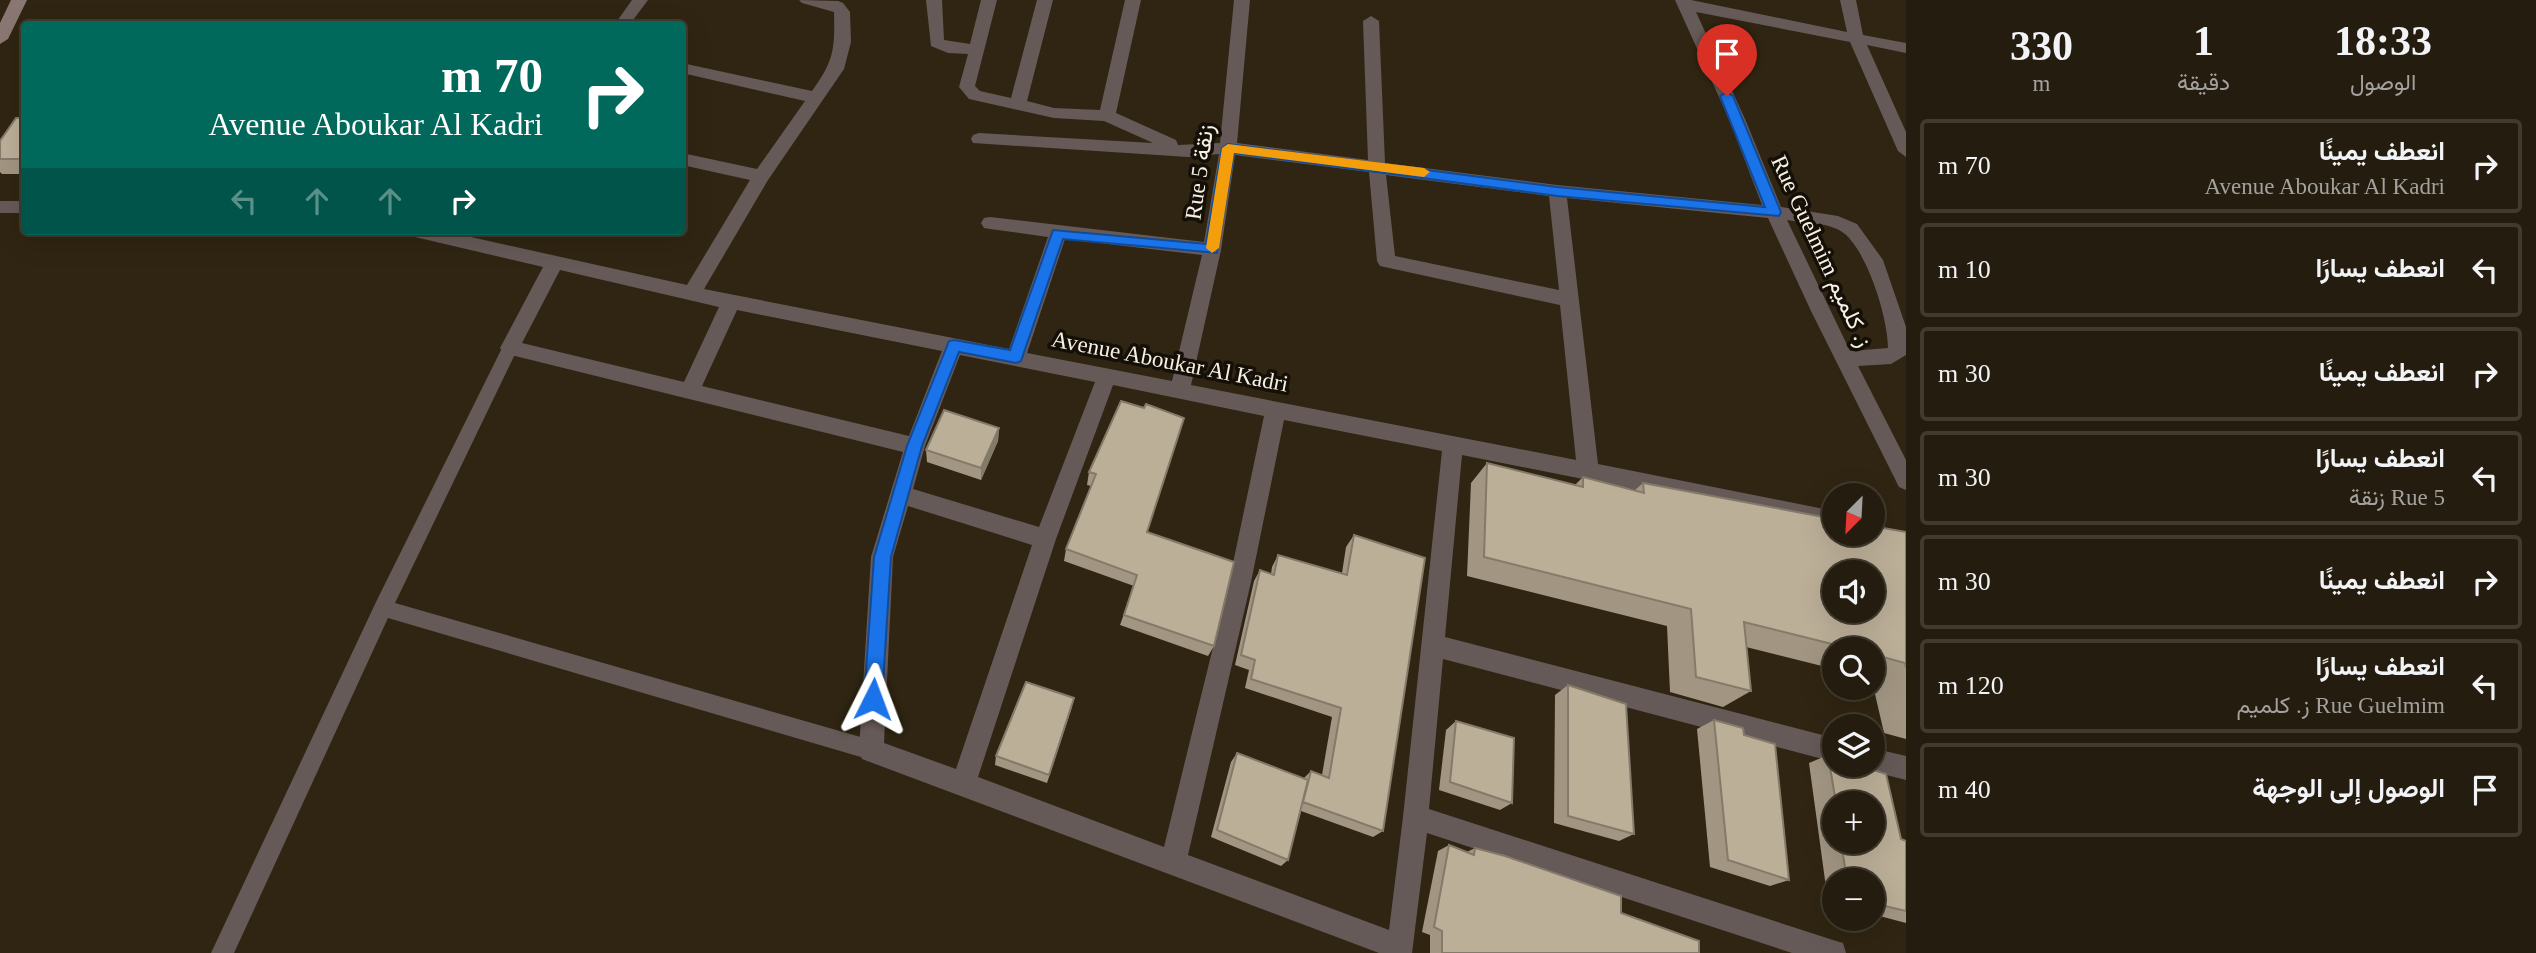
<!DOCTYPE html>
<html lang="ar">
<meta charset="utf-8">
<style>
:root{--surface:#241c0e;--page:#2c2517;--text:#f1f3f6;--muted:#a3a19e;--line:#413a2e}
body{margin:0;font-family:"Times New Roman",Vazirmatn,serif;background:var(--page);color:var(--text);direction:rtl;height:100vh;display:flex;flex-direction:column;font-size:26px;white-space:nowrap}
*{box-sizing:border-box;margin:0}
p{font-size:23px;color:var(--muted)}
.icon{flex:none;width:38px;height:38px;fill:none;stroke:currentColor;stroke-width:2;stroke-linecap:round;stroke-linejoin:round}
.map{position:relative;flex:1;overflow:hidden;direction:ltr}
.sheet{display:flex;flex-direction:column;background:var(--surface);width:630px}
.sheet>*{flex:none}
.hud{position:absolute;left:21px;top:21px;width:665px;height:214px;border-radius:7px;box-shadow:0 7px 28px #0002,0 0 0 2px var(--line);direction:rtl;background:#00695c;color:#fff;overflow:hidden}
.needle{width:46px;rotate:204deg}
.tools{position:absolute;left:1822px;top:483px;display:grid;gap:14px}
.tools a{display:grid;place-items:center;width:63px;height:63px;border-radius:50%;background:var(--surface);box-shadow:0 7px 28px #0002,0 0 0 2px var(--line);font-size:35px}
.pin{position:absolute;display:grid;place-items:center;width:60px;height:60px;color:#fff;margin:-72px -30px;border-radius:50% 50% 50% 0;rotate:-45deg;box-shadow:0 0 7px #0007}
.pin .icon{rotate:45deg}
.me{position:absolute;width:77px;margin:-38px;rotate:3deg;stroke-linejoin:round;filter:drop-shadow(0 0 5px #0008)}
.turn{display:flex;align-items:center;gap:24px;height:147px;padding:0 28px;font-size:32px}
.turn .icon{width:91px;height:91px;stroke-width:2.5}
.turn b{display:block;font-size:49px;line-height:60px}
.lanes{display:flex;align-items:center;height:66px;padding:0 28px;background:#0003;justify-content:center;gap:35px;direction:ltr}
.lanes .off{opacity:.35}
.eta{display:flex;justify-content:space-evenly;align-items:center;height:119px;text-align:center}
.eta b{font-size:42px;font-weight:700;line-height:49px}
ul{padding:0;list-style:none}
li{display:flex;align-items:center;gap:21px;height:94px;margin:0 14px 10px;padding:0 14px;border:4px solid var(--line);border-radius:7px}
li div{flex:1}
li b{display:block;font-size:26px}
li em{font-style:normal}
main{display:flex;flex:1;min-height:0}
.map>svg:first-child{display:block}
</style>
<main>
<section class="sheet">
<div class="eta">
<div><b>18:33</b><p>الوصول</p></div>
<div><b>1</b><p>دقيقة</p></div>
<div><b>330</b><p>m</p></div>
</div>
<ul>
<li><svg class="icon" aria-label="right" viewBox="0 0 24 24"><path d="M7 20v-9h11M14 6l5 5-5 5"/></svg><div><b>انعطف يمينًا</b><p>Avenue Aboukar Al Kadri</p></div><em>70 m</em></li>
<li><svg class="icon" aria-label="left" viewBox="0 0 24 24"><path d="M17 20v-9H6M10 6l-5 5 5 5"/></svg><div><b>انعطف يسارًا</b></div><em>10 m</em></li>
<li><svg class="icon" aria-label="right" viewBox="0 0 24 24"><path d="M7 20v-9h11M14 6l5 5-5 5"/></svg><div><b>انعطف يمينًا</b></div><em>30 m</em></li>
<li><svg class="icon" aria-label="left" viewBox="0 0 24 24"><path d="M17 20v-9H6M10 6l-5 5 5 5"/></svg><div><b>انعطف يسارًا</b><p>Rue 5 زنقة</p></div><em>30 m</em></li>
<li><svg class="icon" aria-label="right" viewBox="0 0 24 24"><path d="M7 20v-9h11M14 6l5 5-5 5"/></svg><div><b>انعطف يمينًا</b></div><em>30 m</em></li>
<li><svg class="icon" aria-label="left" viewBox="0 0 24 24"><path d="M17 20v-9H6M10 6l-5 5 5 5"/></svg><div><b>انعطف يسارًا</b><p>Rue Guelmim ز. كلميم</p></div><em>120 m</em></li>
<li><svg class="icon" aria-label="arrive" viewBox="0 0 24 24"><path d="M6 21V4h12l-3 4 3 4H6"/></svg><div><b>الوصول إلى الوجهة</b></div><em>40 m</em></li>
</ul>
</section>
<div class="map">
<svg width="1906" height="953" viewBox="0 0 1906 953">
<rect width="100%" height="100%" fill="#302512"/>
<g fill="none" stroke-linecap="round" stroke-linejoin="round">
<path fill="#665a58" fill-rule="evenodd" d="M510 342 518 348 395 603 871 740 878 743 881 750 878 757 871 760 388 618 234 953H211L376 602 502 348Z"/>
<path fill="#665a58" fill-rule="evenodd" d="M632 0H648L630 24H615Z
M799 0 838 1 843 3 850 12 851 42 844 69 768 180 704 289 1009 349 1048 237 990 229 984 228 981 223 984 218 990 217 1204 242 1219 154 1188 157 973 143 971 139 973 135 979 133 1153 143 1104 121 1054 118 969 99 959 87 968 54 948 53 931 46 926 0H942L944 40 970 44 981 0H997L975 86 980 91 1011 98 1037 0H1053L1027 101 1054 108 1100 110 1125 0H1141L1116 113 1176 140 1178 145 1220 143 1234 0H1250L1237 143 1368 160 1363 21 1371 16 1379 21 1385 163 1557 185 1762 205 1729 119 1675 0H1691L1847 32 1840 0H1856L1863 35 1906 43V53L1867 45 1906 132V157L1898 151 1850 42 1696 12 1745 119 1781 207 1838 216 1857 224 1883 260 1906 327V355L1891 364 1858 366 1906 460V490L1899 487 1811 311 1768 218 1567 198 1598 464 1834 511V529L1462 455 1445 637 1834 738V762L1443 659 1429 809 1833 940 1843 943 1846 953H1792L1427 833 1412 953H1379L862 759 859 750 871 557 903 452 503 353 500 348 543 267 415 237 409 236 406 231H444L687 285 750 180 682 165V153L757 169 805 101 682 73V63L812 91C834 61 835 49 834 12L802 3ZM1235 155 1369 172 1377 261 1380 266 1560 305 1576 460 1191 385 1221 250ZM1386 175 1549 196 1559 290 1395 256ZM1787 220C1803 223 1831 222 1845 234 1868 254 1888 318 1888 348L1850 351ZM1065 239 1202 255 1172 381 1027 353ZM560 270 719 307 684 382 522 343ZM737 310 942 351 909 436 702 386ZM960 355 1095 382 1039 527 913 489 925 446ZM1113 385 1264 416 1229 582 1164 847 978 777 1056 539ZM1284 420 1442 451 1403 817 1389 930 1188 855 1251 582ZM908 506 1032 545 956 769 884 743 893 557Z
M0 201H24V213H0Z
M1872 748 1906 756V780L1863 769 1862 765H1872Z"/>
<path fill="#8a7774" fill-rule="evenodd" d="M11 0H27L8 39 0 44V23Z"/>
</g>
<path fill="#a29683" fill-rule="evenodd" d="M24 118V174H2L0 172V141Z
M1121 401 1147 532 1214 646 1208 656 1120 625 1134 586 1064 561 1066 549 1091 486 1087 485 1089 472Z
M999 428 998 441 981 480 927 462 926 450Z
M1487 463 1575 485 1583 477 1635 490 1643 483 1906 532V739L1884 733 1872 681V649H1834V669L1746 647 1751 691 1723 707 1670 692 1667 626 1467 576 1471 483Z
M1354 535 1383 831 1373 837 1301 811 1288 860 1281 866 1211 837 1231 762 1237 753 1304 778 1311 771 1322 775 1332 717 1245 688 1249 670 1235 665 1254 581 1260 570 1271 574 1272 567 1278 555 1342 573 1346 547Z
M1568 685 1634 834 1619 841 1554 823 1555 695Z
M1072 707 1047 783 995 765 996 756Z
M1714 720 1744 735 1789 880 1770 886 1710 867 1697 729Z
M1456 721 1512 803 1500 810 1439 790 1446 730Z
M1828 755 1834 756V765H1858L1886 774 1901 839 1906 841V923L1872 914V880H1834V904L1828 902 1809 763ZM1834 803H1872V842H1834Z
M1449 845 1467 852 1475 848 1621 913 1699 953H1430V935L1422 932 1438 851Z"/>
<path fill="#847a6a" d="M999 428 998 441 981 480V468Z"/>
<path fill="#bcaf98" stroke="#847a6a" stroke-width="2" fill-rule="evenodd" d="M16 118H24V159H0V141Z
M1121 401 1144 408 1146 404 1184 418 1147 532 1234 562 1214 646 1124 615 1137 575 1066 549 1096 474 1089 472Z
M944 410 999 428 981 468 926 450Z
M1487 463 1583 487V477L1644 493 1643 483 1834 519V534H1872V526L1906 532V668L1905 663 1872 654V649H1852L1744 622 1751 691 1696 677 1691 609 1484 557ZM1834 572H1872V611H1834Z
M1354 535 1425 558 1383 831 1303 802 1311 771 1329 778 1341 708 1251 679 1255 660 1241 655 1260 570 1274 575 1278 555 1347 575Z
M1026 682 1074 698 1049 775 996 756Z
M1568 685 1626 704 1634 834 1568 816Z
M1714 720 1743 728 1744 735 1775 744 1789 880 1728 860Z
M1456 721 1514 738 1512 803 1450 782Z
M1237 753 1308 780 1288 860 1217 830Z
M1828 755 1834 756V765H1858L1886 774 1901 839 1906 841V911L1872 903V880H1847L1841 842H1872V803H1836Z
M1449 845 1474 855 1475 848 1505 856 1621 896V913L1699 941V953H1442V931L1434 927Z"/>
<path fill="#1a73e8" stroke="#114b97" stroke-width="2" d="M1727 92 1733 96 1781 212 1779 216 1557 196 1234 153 1217 253 1063 239 1021 361 1016 363 959 352 922 446 891 557 882 699 880 705 873 708 867 705 864 699 874 557 907 446 949 341 954 340 1010 350 1053 230 1206 244 1222 148 1228 144 1557 187 1765 207 1720 96Z"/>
<path fill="#f59e0b" d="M1228 144 1424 168 1430 172 1424 177 1234 153 1219 248 1212 253 1206 248 1222 148Z"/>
<g text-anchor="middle" stroke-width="7" stroke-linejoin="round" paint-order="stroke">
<g font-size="23" fill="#f7f0e4" stroke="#140f07">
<text transform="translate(1199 172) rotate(-82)" y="8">Rue 5 زنقة</text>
<text transform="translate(1822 251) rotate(65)" y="8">Rue Guelmim ز. كلميم</text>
<text transform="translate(1170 361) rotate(11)" y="8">Avenue Aboukar Al Kadri</text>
</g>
</g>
</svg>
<div class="tools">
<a><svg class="needle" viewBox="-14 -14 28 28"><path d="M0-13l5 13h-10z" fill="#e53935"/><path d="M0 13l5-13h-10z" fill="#a3a19e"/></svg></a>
<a><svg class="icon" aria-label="sound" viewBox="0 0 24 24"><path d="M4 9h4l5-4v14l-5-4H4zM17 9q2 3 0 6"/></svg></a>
<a><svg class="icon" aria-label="search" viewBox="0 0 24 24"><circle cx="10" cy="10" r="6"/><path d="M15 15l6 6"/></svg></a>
<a><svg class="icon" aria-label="layers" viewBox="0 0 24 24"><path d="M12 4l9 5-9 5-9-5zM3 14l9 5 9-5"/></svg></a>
<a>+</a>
<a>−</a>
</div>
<div class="pin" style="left:1727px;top:96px;background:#d93025"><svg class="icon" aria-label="arrive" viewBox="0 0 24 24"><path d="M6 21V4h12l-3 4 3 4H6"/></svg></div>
<svg class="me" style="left:873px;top:699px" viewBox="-20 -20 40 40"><path d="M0-17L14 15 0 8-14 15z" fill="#1a73e8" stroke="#fff" stroke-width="4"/></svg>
<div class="hud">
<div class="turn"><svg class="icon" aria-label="right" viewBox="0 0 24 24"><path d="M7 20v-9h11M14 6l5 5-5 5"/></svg><div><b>70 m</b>Avenue Aboukar Al Kadri</div></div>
<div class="lanes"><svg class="icon off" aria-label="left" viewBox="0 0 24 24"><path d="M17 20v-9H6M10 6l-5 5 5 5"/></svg><svg class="icon off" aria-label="ahead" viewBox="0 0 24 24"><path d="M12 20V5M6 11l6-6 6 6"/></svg><svg class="icon off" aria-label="ahead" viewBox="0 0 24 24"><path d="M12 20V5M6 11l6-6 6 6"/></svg><svg class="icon" aria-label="right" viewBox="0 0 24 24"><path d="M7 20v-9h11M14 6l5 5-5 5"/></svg></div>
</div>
</div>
</main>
